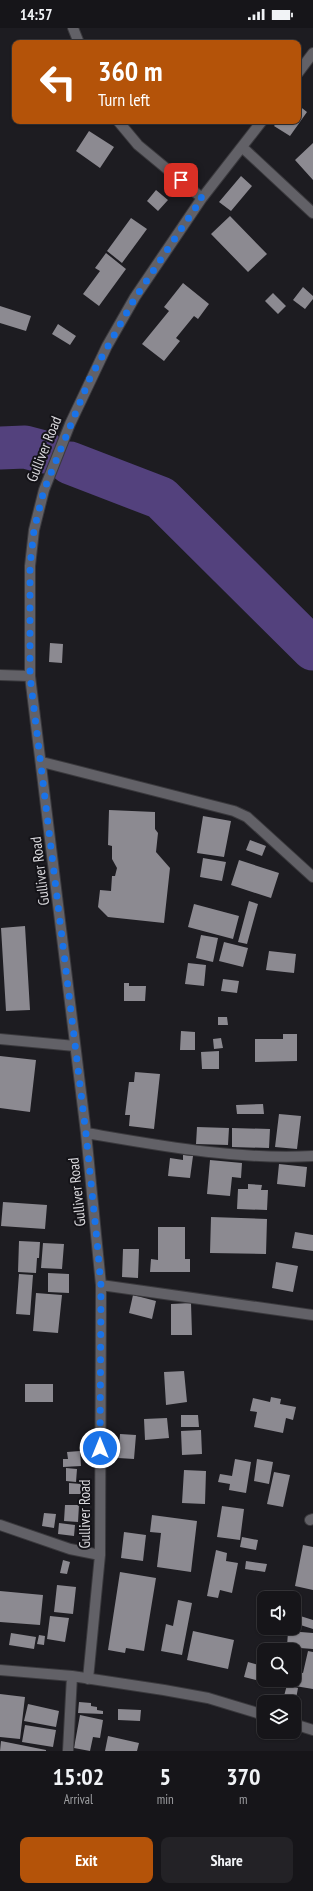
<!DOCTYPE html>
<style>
:root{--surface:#161519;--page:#232226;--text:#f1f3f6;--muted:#9e9fa2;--line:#353438;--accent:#b45309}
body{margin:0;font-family:"PT Sans Narrow",sans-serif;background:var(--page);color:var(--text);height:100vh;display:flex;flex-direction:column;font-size:15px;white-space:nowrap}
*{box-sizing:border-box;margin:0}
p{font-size:13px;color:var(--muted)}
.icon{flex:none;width:22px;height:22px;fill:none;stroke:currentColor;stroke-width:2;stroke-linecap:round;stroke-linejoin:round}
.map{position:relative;height:1723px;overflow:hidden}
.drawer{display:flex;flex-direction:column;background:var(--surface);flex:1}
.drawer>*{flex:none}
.top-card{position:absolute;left:12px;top:12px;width:289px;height:84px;border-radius:8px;box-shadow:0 1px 3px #0004,0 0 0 1px var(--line);background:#b45309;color:#fff;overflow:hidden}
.tools{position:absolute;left:257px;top:1563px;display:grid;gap:8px}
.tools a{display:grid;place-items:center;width:44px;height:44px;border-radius:8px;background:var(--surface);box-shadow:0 1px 3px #0004,0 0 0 1px var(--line);font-size:20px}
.pin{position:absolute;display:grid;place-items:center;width:34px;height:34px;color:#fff;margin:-17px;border-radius:8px;box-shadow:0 2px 6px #0006}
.me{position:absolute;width:44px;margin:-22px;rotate:0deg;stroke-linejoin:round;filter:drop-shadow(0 0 3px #0008)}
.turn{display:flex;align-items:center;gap:14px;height:84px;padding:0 20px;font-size:18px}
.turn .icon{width:52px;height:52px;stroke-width:2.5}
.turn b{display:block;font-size:28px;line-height:34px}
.eta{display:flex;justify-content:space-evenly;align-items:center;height:68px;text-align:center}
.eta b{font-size:24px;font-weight:700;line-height:28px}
.cta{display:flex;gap:8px;margin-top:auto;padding:8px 20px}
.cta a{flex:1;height:46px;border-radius:8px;background:var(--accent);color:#fff;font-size:16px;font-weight:700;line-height:46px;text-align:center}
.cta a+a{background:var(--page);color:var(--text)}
.status{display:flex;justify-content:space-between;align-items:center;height:28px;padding:0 20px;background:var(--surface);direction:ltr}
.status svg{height:11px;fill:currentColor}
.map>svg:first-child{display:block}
</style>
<div class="status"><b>14:57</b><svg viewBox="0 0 49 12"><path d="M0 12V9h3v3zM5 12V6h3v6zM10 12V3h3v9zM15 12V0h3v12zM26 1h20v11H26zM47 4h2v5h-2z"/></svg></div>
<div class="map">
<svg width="313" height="1723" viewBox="0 0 313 1723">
<rect width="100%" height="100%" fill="#1d1c21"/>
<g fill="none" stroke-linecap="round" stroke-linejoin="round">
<path stroke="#53417d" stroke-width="43" d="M0 420 25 419 44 424
M70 435 161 470 313 621"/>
</g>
<path fill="#8c8a91" d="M298 77 307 84 290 108 274 98 278 93H298Z
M89 103 114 119 100 140 76 123Z
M313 115V152L295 132Z
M241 148 252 158 231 183 219 174Z
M156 162 168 172 158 183 147 173Z
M230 188 267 226 248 244 211 206Z
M131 190 147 201 122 235 107 223Z
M106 225 126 241 99 278 83 266 100 243 95 240Z
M183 255 209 276 198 291 194 288 176 310 180 313 164 333 142 316 169 283 164 279Z
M303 259 313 268V271L305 281 293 272Z
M273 265 286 278 278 286 265 273Z
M0 278 31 288 26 303 0 295Z
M58 296 76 308 70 317 52 306Z
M50 615 63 616 62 635 49 634Z
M109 782 155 784V801L158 805 156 824 170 840 164 895 108 889 98 879 100 862 111 863 112 848H115L117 840 112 831V818L108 817Z
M203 788 231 793 224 829 197 825Z
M250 812 266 818 262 828 246 822Z
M203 830 226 834 222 853 200 849Z
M239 832 279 845 271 870 231 857Z
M249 873 258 876 247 916 238 914Z
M194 876 239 888 233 911 188 899Z
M25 898 30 982 6 983 1 900Z
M201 907 218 910 213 934 196 930Z
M224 914 248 920 243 939 219 933Z
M269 923 296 926 294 945 266 942Z
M188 935 206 937 204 958 185 956Z
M223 951 239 953 237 965 221 963Z
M124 955H129V958H146L145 973H124Z
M218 989H227L228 997H218Z
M181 1003 195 1004V1022H180Z
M283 1006H297V1033L255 1034V1011H283Z
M221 1010 223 1020 214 1021 213 1011Z
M219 1023V1041H202L201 1024Z
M0 1028 36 1032 30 1084 0 1080Z
M135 1044 160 1046 154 1101 129 1098 130 1087H125L129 1054H134Z
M263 1076 264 1086H237L236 1077Z
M279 1086 301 1088 297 1121 275 1119Z
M197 1099 229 1100 228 1117 196 1116Z
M232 1100 270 1101 269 1120 232 1119Z
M183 1127 193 1128 190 1150 168 1148 170 1130 183 1132Z
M210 1132 242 1135 241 1150 232 1149 230 1168 207 1166Z
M279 1136 307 1139 305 1159 277 1156Z
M248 1156 262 1157 261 1162H268L267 1182 237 1181 238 1161H248Z
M3 1174 47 1177 45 1201 1 1198Z
M211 1189 267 1191 266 1226 210 1225Z
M158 1199H185V1231H190V1244H150L151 1231 158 1232Z
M295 1204 313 1207V1223L292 1220Z
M19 1213 40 1214 39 1230H37L36 1245 18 1244Z
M43 1215 64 1216 62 1241 41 1240Z
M123 1221H139L138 1250 122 1249Z
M276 1234 298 1238 293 1264 272 1260Z
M48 1245 69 1246V1265L48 1264Z
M19 1246 33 1247 30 1287 16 1286Z
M36 1265 62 1267 58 1305 33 1303Z
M133 1267 156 1273 152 1291 129 1285Z
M191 1275 192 1307H171V1276Z
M184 1343 187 1374 166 1377 164 1344Z
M25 1356H53V1374H25Z
M271 1369 281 1371 280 1376 296 1379 293 1392 286 1390 283 1405 254 1399 257 1384 250 1383 253 1370 270 1374Z
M181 1387H198L199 1399H181Z
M167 1390 169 1410 145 1412 144 1391Z
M201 1402 202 1426 182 1427 181 1403Z
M120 1406 136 1407 134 1431 118 1430Z
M80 1423 81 1438 63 1439V1431H68L67 1424Z
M235 1431 251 1434 246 1465 229 1462 230 1456 218 1454 220 1446 232 1448Z
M257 1431 273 1434 269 1456 254 1453Z
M66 1440 77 1441 76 1454 66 1453Z
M184 1442 206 1443 205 1476 182 1475Z
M274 1444 290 1447 283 1479 267 1476Z
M69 1455 81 1456V1466H69Z
M65 1477H79L78 1494 64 1493Z
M222 1478 244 1481 240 1512 217 1509Z
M44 1485 56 1486 54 1500 42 1498Z
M152 1487 197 1493 191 1544 157 1539 161 1505 150 1504Z
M59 1495 75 1497 74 1508 58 1506Z
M124 1504 146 1507 143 1533 121 1530Z
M242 1509 258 1512 256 1522 240 1519Z
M303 1517 313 1519V1562L295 1558Z
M216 1522 227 1525 226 1533 238 1535 232 1565 220 1562 218 1570 207 1568Z
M63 1532 70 1534 67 1546 60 1545Z
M246 1533 267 1536 265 1544 245 1541Z
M120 1544 156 1550 144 1623 126 1620 125 1625 108 1622Z
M57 1557 76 1559 73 1586 54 1584Z
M0 1563 43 1567 40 1597 0 1594Z
M178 1572 192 1575 182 1627 161 1623 166 1596 173 1598Z
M294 1586 313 1592V1601L294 1595Z
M50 1588 69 1590 65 1614 47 1611Z
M193 1603 234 1612 228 1641 187 1632Z
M288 1603 313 1605V1621L287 1619Z
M11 1605 36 1609 34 1621 9 1617Z
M39 1607 45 1608 44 1617 37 1616Z
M308 1623 313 1624V1661L295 1658 298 1644 303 1645Z
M248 1634 259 1637 256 1652 244 1649Z
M287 1657 298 1660 296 1671 284 1668Z
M0 1666 25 1669 20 1711 0 1709Z
M79 1674 91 1675V1678L97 1679V1682L103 1683V1686L78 1685Z
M28 1676 59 1683 56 1699 24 1693Z
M118 1681 141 1682 140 1693 118 1692Z
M80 1687 103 1692 100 1710 93 1709 90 1723 74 1720Z
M25 1697 56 1702 53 1719 22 1714Z
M108 1708 139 1715 137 1723H105Z
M1 1713 46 1722V1723H0Z"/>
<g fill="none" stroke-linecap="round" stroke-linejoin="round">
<g stroke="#3a393d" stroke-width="12">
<path id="minor" d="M73 0 79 15
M298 45 313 25
M118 93 138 117 202 170
M242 119 313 185
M0 647 30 648
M42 734 234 783 247 789 313 849
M0 1011 75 1018
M86 1105C162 1118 236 1132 313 1128
M101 1257 313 1287
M310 1492 313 1491
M0 1497 70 1521 100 1527
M0 1642 72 1648 164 1662 208 1670 264 1687
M88 1651 100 1527 101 1257 86 1105 30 648V538L34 502 44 462 70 396 107 318 135 269 202 170 262 93
M294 1696 313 1702
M68 1723 72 1648"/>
</g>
<use href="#minor" stroke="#626167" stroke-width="10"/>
</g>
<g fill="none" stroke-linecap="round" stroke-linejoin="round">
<path stroke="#1a73e8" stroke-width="7" stroke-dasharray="0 12.6" d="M100 1420 101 1258 97 1213 86 1106 30 648V538L34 502 44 462 90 350 135 270 202 170 181 152"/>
</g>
<g text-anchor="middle" stroke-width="4" stroke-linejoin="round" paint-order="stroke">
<g font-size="15" fill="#dad9dd" stroke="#141318">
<text transform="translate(44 421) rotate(-68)" y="5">Gulliver Road</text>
<text transform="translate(40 843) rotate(-97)" y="5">Gulliver Road</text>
<text transform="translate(77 1164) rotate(-96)" y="5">Gulliver Road</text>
<text transform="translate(85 1486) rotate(-90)" y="5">Gulliver Road</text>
</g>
</g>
</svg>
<div class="tools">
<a><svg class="icon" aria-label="sound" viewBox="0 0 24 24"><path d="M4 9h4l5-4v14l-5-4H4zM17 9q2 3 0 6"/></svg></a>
<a><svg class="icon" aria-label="search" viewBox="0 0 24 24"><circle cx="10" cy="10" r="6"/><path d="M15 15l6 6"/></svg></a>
<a><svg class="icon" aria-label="layers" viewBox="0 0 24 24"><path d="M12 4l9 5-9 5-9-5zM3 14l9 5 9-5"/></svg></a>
</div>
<div class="pin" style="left:181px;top:152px;background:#d93025"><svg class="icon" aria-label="arrive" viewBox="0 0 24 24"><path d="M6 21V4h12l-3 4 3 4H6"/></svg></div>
<svg class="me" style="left:100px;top:1420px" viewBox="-20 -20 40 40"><circle r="17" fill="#1a73e8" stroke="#fff" stroke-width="3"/><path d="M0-11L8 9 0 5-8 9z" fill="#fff"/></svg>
<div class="top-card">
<div class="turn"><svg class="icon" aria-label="left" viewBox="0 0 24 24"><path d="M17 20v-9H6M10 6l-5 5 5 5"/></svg><div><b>360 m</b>Turn left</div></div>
</div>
</div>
<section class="drawer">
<div class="eta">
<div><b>15:02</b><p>Arrival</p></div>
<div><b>5</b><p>min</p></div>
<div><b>370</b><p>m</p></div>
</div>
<div class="cta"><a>Exit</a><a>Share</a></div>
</section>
